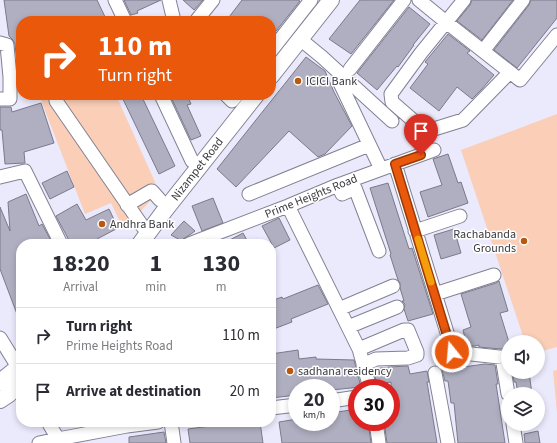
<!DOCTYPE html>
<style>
:root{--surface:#fff;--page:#f2f2f3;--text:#2b2b33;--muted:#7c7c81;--line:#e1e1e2}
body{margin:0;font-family:"Source Sans 3",sans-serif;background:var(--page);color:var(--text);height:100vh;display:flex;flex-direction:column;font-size:15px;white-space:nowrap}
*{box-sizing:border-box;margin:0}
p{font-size:13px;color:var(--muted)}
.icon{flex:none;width:22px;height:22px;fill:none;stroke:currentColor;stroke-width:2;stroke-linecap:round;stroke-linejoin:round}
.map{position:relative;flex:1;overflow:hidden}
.panel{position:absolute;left:16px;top:239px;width:260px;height:188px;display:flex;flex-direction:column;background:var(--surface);border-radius:16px;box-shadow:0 2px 6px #0003}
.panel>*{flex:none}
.banner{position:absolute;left:16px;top:16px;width:260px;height:84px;border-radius:16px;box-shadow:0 2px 6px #0003;background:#ea580c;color:#fff;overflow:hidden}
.controls{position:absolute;left:501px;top:335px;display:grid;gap:8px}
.controls a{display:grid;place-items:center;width:44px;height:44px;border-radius:50%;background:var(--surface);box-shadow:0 2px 6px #0003;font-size:20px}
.speed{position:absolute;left:288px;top:379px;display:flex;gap:8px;font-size:20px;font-weight:700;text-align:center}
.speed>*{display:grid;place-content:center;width:52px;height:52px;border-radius:50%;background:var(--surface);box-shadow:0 2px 6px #0003;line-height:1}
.speed small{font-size:10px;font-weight:400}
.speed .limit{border:6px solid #d22;background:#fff;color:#111}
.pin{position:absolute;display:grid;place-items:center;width:34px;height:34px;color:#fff;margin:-41px -17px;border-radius:50% 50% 50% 0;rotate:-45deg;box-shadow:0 0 4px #0007}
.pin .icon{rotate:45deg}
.me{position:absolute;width:44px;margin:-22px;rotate:343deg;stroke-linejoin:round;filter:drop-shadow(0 0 3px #0008)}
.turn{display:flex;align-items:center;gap:14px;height:84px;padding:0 16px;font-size:18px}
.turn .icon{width:52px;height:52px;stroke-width:2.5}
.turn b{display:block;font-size:28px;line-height:34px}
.eta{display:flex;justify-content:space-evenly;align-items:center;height:68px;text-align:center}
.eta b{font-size:24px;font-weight:700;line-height:28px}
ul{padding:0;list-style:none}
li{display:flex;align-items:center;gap:12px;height:56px;padding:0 16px;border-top:1px solid var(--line)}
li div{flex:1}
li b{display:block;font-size:15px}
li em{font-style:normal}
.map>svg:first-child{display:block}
</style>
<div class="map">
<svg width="557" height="443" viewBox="0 0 557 443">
<rect width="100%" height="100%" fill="#ebeafd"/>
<path fill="#faceb7" d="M39 95H116L159 191 124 230 111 203 85 214Z
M557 114V347L538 352V342H525L461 150Z
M557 370V413L553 371Z"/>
<path fill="#afafc1" stroke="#7a7a8b" d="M4 0H97L107 21H21V73H18L15 44 13 40 9 36Z
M124 0H161L137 11 138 13 131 15Z
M183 0H203L194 10Z
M242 0H298L300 1 276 31 271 27V21H226Z
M360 0H394L351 54 329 39Z
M472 0H513L482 40 457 21 470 5Z
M531 0H557V18L517 68 494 50 529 5Z
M409 7 430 24 413 45H414L398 67 397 66 377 90 357 73Z
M448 34 470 51 467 53 494 75 481 90 472 99 457 87 439 111 410 88 428 64 425 62Z
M306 57 325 71 334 92 352 126 325 154 318 157 289 131 236 187 217 169Z
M121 95H141L175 166 159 174Z
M170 95H187L191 104 187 105 201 136 191 140Z
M41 103 54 143 24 152 25 163 5 164 2 130H0V107H11L12 112Z
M448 154 458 183 461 182 468 203 428 217 420 192 442 185 433 159Z
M67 171 74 187 50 199 42 183Z
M388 183 409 249 412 248 433 314 408 321 404 309 405 304 402 301H404L400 288V283L398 280 390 255 391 254 370 188Z
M26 194 39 226 42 224 50 239 48 240 50 244H21V321L20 322 0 269V207L10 231 8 202Z
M213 198 223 223 202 231 192 206Z
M77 204 86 220 109 209 118 228 97 239 100 244H71L56 216Z
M279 218 290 240 274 248 262 226Z
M184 221 195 231 191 234 183 239 182 241 171 235Z
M454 229 461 253 441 259 434 235Z
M243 233 249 244H222Z
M499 281 508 311 500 313 508 339V347L501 349 479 347V345L475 346H467L463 330 471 327 461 294 496 283Z
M318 285 328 304 291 319 292 322 271 330V301L282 297 283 299Z
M298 350 299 359 316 357V359L354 360 361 387 331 390V388H297V395L271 398V354Z
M485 364 495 365 498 384H496L505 443H458L454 403H451L448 381H445L442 370Z
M408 366 410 374 427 371 429 382H427L437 443H387L384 422H391V382L377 384 373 369 389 367Z
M513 372H529L532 394H518L516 382H514Z
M357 409V422H368L371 443H282L279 422 297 419V422H331V413Z
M241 422H260L263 443H190L188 429Z
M538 431 540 443H525L524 434Z
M164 432 166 443H129V437Z"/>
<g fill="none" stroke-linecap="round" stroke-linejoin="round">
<g stroke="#828293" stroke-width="15">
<path id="minor" d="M115 0 125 21
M169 0 174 21
M419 0 446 22 520 80 557 35
M464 0 421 53 391 94 392 102 415 122 434 129 463 120 510 72
M196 21 213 0
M300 39 322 57 392 121
M0 43 7 45 10 77V99H0
M271 51 311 0
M483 51 523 0
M350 69 404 0
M340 83 381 169
M161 95 192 161
M226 95 232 101 237 95
M56 101 143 227
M395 164 453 352 508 358
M0 177 25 171 61 244
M338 185 342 194 355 188 379 251
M249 194 369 145
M127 205 151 191H152L160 200
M288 206 359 349 370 388
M415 231 460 216
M189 244 288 206 338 185 434 150
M435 294 494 275
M339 309 393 286
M348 327 397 307
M0 338 18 367
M359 349 404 330H408L417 352V355L408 358 376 359 363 365
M502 357 508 394
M435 373 448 443
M331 401 357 397
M271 408 297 405
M171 422 174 443
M376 422 379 443
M513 424 516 443
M58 439 127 426 158 422
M39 443 58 439 48 422"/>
</g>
<g stroke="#828293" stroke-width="18">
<path id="major" d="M271 76 331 0
M140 244 165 210 256 95
M0 382 21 365
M0 400 9 394 21 382"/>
</g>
<use href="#minor" stroke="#fff" stroke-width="13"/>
<use href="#major" stroke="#fff" stroke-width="16"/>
</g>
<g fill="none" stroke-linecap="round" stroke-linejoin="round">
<g stroke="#983908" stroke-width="10">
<path id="route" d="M421 155 395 164 452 352"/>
</g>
<use href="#route" stroke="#ea580c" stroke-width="7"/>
<path stroke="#f59e0b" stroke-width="7" d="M418 239 431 282"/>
</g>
<g fill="#b85911" stroke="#fff" stroke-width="1.5">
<circle cx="298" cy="81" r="4"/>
<circle cx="102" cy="224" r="4"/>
<circle cx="524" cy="241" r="4"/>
<circle cx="290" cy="371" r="4"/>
</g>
<g text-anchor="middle" stroke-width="3" stroke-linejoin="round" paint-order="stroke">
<g font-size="12" fill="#393940" stroke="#fff" text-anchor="start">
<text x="306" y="85">ICICI Bank</text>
<text x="110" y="228">Andhra Bank</text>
<text x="516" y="238" text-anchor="end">Rachabanda<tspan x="516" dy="14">Grounds</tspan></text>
<text x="298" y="375">sadhana residency</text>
</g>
<g font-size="12" fill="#393940" stroke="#fff">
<text transform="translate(197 169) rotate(-52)" y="4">Nizampet Road</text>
<text transform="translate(311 196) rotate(-22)" y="4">Prime Heights Road</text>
</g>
</g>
</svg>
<div class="controls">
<a><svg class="icon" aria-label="sound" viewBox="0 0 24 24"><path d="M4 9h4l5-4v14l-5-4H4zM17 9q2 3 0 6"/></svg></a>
<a><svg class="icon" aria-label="layers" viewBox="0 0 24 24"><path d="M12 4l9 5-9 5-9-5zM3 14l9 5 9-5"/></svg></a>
</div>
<div class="speed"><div>20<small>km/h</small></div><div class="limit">30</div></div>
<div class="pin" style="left:421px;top:155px;background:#d93025"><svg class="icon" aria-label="arrive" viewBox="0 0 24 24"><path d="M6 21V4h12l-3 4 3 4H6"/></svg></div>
<svg class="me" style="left:452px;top:352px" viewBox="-20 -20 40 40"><circle r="17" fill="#ea580c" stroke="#fff" stroke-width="3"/><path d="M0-11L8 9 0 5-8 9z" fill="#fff"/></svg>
<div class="banner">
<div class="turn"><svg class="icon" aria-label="right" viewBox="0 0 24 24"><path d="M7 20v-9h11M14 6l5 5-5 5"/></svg><div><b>110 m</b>Turn right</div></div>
</div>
<section class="panel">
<div class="eta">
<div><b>18:20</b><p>Arrival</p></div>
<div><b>1</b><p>min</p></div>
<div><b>130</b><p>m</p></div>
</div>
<ul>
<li><svg class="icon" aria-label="right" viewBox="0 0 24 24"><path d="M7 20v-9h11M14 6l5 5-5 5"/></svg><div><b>Turn right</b><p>Prime Heights Road</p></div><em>110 m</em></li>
<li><svg class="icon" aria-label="arrive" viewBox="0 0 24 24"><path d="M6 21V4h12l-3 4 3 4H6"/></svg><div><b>Arrive at destination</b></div><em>20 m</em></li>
</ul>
</section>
</div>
